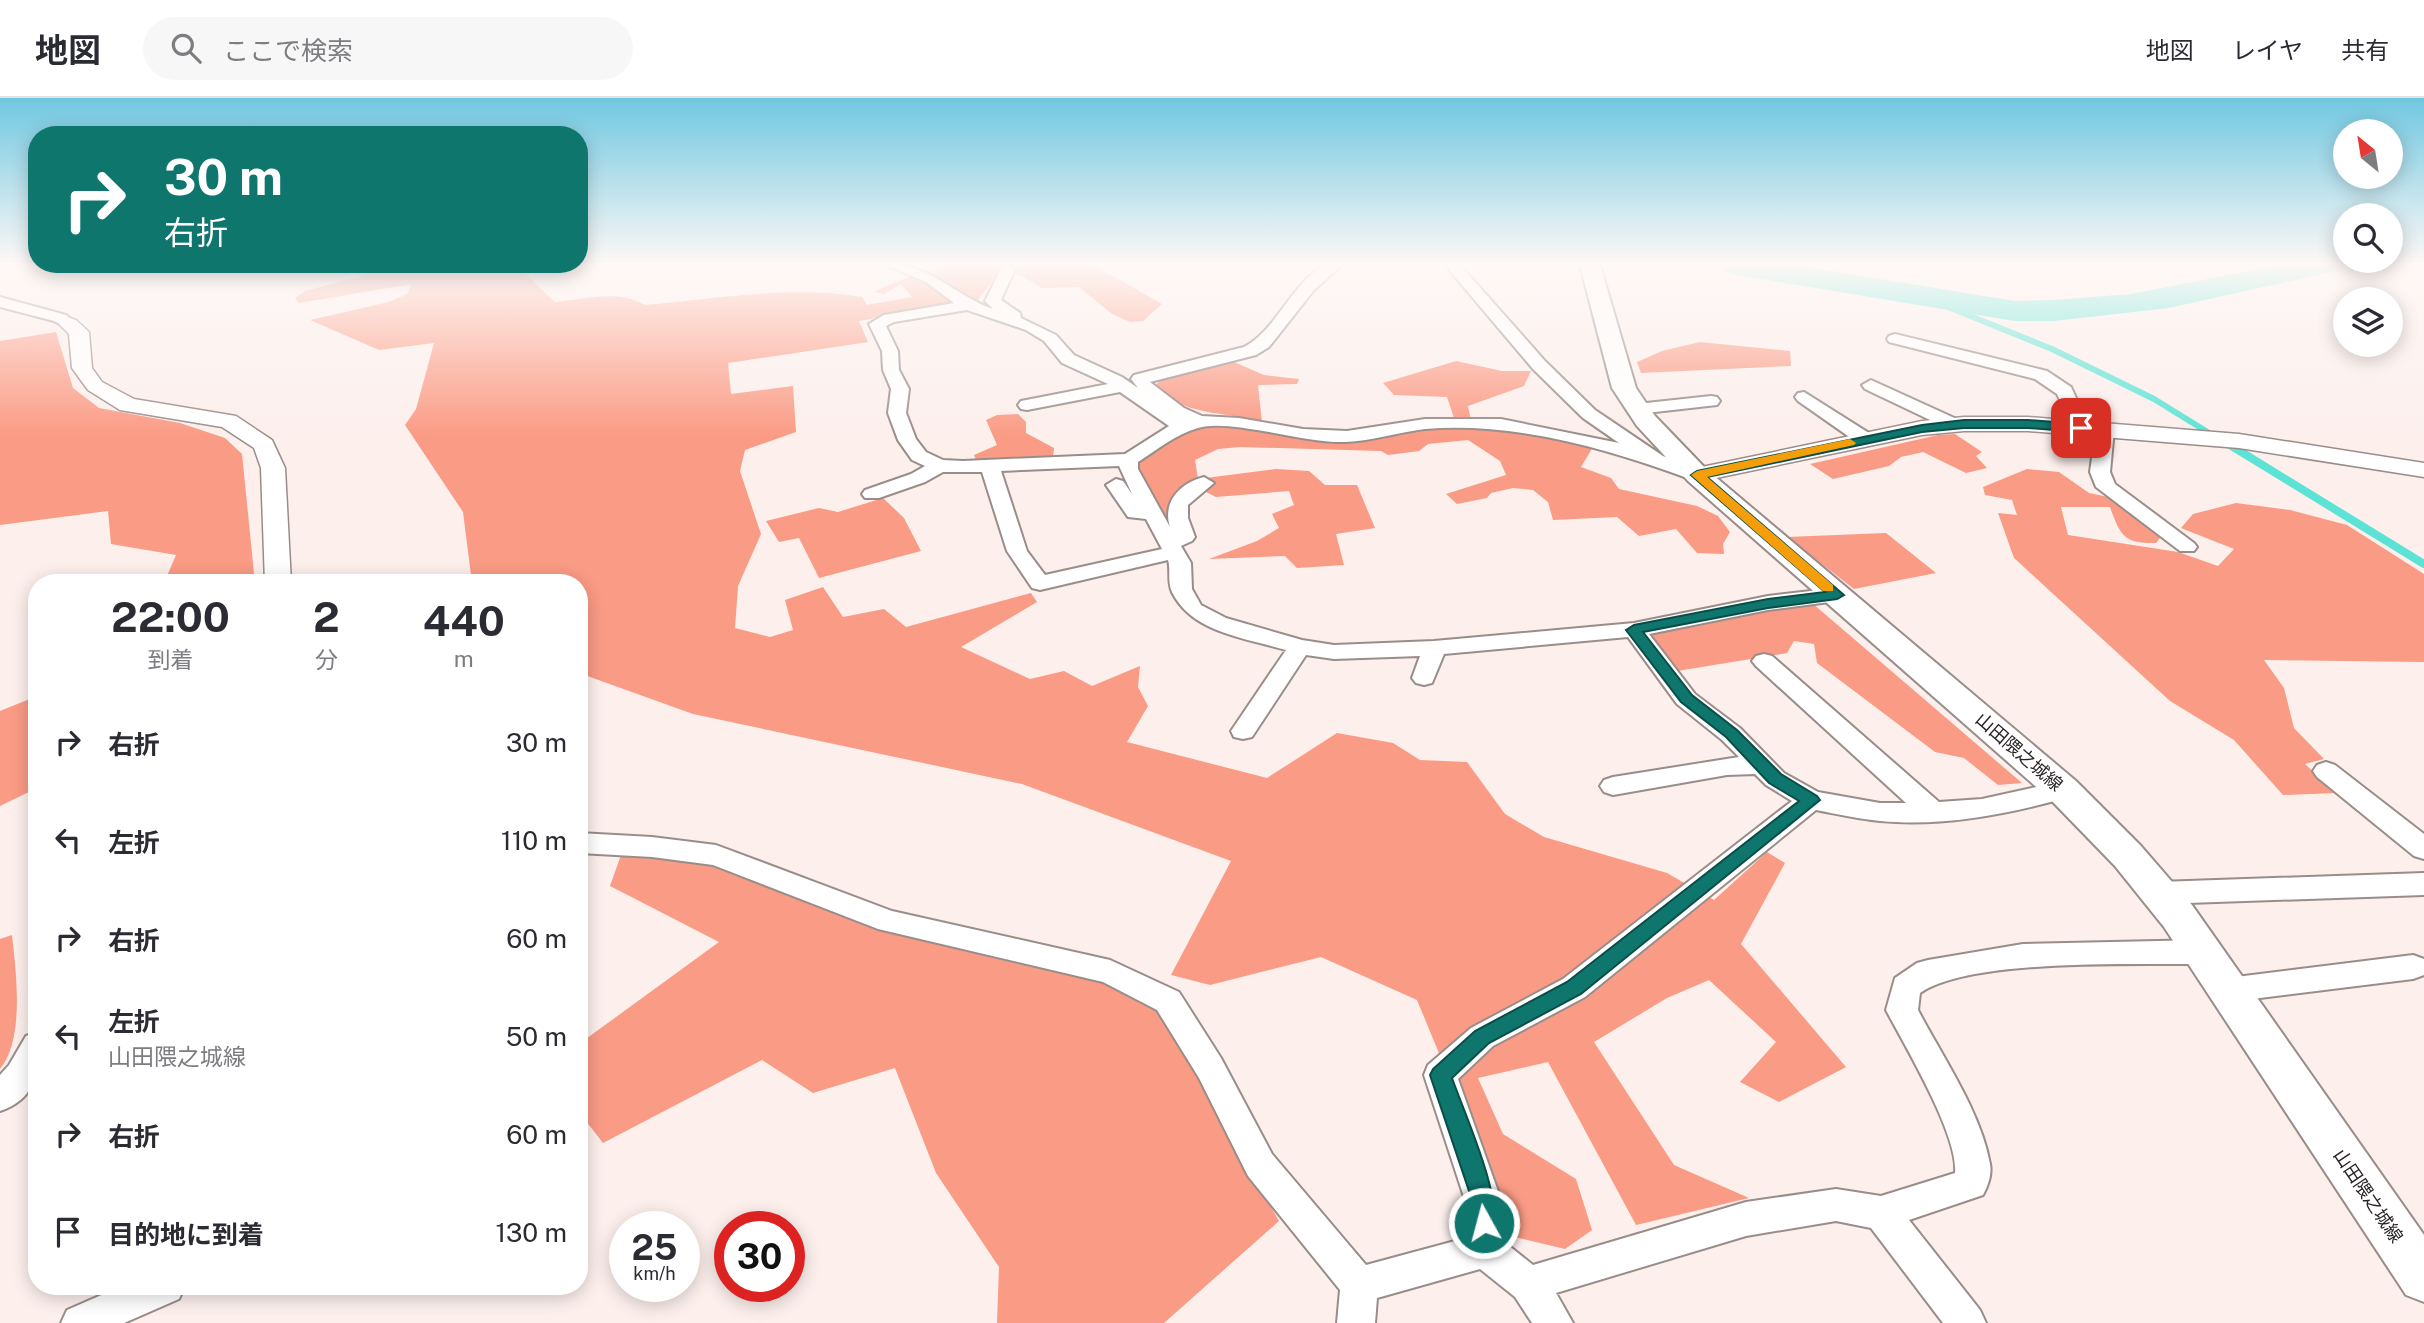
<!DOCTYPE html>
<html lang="ja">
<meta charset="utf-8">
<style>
:root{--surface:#fff;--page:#f7f7f7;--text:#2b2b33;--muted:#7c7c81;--line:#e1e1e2}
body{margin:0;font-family:"Public Sans","Noto Sans JP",sans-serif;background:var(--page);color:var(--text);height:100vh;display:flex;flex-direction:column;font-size:26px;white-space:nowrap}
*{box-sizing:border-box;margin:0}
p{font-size:23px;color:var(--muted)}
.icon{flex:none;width:38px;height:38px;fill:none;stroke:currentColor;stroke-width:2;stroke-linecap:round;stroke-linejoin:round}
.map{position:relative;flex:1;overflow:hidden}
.panel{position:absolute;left:28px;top:476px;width:560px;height:721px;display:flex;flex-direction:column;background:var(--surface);border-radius:28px;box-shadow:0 4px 18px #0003}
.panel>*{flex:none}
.guide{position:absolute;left:28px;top:28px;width:560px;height:147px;border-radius:28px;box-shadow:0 4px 18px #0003;background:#0f766e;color:#fff;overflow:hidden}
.needle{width:46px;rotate:330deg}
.fabs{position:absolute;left:2333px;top:21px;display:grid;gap:14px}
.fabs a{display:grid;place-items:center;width:70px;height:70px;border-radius:50%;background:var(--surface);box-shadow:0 4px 18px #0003;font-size:35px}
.speed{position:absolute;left:609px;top:1113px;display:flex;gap:14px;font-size:35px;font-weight:700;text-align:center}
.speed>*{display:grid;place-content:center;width:91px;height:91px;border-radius:50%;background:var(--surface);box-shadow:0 4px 18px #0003;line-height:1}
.speed small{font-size:18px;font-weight:400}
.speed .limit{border:10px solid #d22;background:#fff;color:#111}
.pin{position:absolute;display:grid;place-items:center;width:60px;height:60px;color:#fff;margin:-30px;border-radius:14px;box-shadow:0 4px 10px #0006}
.me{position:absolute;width:77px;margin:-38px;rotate:353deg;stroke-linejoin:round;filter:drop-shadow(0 0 5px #0008)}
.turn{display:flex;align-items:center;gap:24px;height:147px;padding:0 21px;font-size:32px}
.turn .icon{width:91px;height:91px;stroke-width:2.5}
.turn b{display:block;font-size:49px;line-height:60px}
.eta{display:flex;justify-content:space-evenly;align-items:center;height:119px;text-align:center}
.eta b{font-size:42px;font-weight:700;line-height:49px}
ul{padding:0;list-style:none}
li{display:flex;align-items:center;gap:21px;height:98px;padding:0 21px}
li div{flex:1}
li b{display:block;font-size:26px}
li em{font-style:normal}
header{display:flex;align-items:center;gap:42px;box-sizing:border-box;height:98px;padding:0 35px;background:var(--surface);border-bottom:2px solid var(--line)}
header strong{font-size:33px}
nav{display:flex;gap:38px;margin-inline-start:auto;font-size:24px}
.search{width:490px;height:63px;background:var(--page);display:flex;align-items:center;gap:18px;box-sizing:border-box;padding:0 24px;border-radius:38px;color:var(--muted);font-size:26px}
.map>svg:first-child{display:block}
</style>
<header>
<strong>地図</strong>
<div class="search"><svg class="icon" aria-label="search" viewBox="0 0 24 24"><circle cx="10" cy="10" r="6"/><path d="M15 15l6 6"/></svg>ここで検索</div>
<nav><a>地図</a><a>レイヤ</a><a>共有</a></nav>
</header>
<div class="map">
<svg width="2424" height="1225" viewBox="0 0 2424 1225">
<rect width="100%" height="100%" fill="#fcefec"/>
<path fill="#fa9b85" d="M405 167H516L555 204C584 201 619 191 645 207 716 201 791 187 862 199L867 207 912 199 901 186 884 196 875 194C900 179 922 178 947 167H1094L1162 206 1143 223 1130 224 1112 216 1079 189 1042 190 1020 177H997L978 202 859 223 868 244 728 265 731 296 793 288 796 334 745 352 740 373 761 436 738 488 735 530 770 539 793 532 785 502 823 489 843 519 884 511 906 529 1031 495 1037 504 961 549 1030 581 1064 573 1092 588 1140 568 1138 589 1148 608 1127 644 1267 680 1337 635 1393 645 1420 662 1467 664 1505 716 1544 739 1667 775 1714 802 1767 754 1785 765 1741 846 1846 969 1779 1004 1740 984 1776 944 1709 882 1667 900 1594 944 1674 1067 1749 1100 1636 1127 1548 964 1478 980 1503 1036 1576 1081 1592 1132 1565 1151 1515 1139 1417 902 1321 859 1210 887 1171 877 1231 763 1022 686 693 616 579 575V485H472L463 414 405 327 416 311 434 245 379 252 310 222 389 204 407 196 412 186 299 205 295 200 305 193Z
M56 234 73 290 99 310 180 325 225 340 242 356 255 485H164L176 457 111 446 108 413 0 427V243Z
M1700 244 1790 253 1791 268 1641 275 1637 264 1662 253Z
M1456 263 1502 273H1531L1524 288 1468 308 1471 323H1455L1447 299 1394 297 1383 285Z
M1234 264 1264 277 1299 281 1297 286 1258 287 1262 324C1228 313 1178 319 1156 286L1164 281Z
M1018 316 1026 324V335L1054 350 1053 359 976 362 974 357 997 347 986 322 997 317Z
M1201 326 1241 327 1304 340 1490 328 1514 331 1593 349 1581 369 1611 380 1619 391 1697 408 1718 418 1730 434 1723 446 1724 456 1697 455 1676 431 1639 438 1617 419 1553 422 1548 404 1533 392 1513 390 1491 395 1487 400 1457 406 1446 396 1506 377 1500 363 1468 342 1428 346 1419 353 1388 357 1381 353 1240 349 1218 351 1195 362 1198 381 1276 371 1309 373 1325 387H1357L1375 430 1336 436 1344 467 1297 470 1285 458 1209 461 1257 443 1279 430 1272 416 1294 407 1289 393 1216 399 1200 391 1162 420 1134 363 1177 334Z
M1955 336 1982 354 1976 358 1987 370 1966 375 1923 354 1901 359 1889 368 1833 381 1810 366 1938 337Z
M2027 371 2059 374 2089 395 2113 400 2160 440 2156 445C2124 446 2120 437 2110 409H2061L2068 437 2178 454 2218 468 2234 451 2181 430 2193 416 2236 405 2290 412 2347 427 2424 476V564L2264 562 2284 590 2294 630 2324 661 2305 666 2336 695 2283 697 2234 642 2170 603 2014 460 1998 415 2017 417 2012 402 1985 397 1983 389Z
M883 400 904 420 921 453 819 480 799 440 779 444 766 423 819 410 838 414Z
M1886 435 1936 475 1854 491 1787 439Z
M1812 505 2022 685 1998 687 1964 660 1935 654 1817 565 1814 546 1794 543 1787 555 1677 573 1643 535Z
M37 598V690L0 708V613Z
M621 757 713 766 1100 883 1158 912 1279 1123 1164 1225H997L999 1169 936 1075 895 970 813 995 762 962 603 1045 579 1014V946L719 844 610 788Z
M12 837C16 874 25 941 0 971V841Z"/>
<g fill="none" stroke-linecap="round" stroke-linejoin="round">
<path stroke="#5ce3d5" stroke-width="6" d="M1926 200 2052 251 2154 301 2227 346"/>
<path stroke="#5ce3d5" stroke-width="8" d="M2225 344 2424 466"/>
<path fill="#5ce3d5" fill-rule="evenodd" d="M1721 167H1794L2015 203 2054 202 2131 196 2279 167H2336L2331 174 2169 210 2054 223H2015L1737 177 1726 174Z"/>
<g stroke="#998d8a" stroke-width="4">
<path id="minor" d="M886 167C928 164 955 198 993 211L985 203 1003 167H1017L1001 202 1020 215 1021 220 1056 237 1074 257 1122 279 1138 290 1131 281 1134 277 1244 249C1277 232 1293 182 1326 167 1330 165 1337 167 1342 167L1314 192 1269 249 1256 257 1150 284 1184 310 1202 318 1239 320 1303 331 1347 333 1425 321H1501L1619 345 1583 320 1533 271 1445 167H1460L1545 263 1595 312 1663 358 1704 373 1707 377 1704 381H1690C1606 350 1516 324 1425 331 1399 334 1372 343 1346 344 1305 346 1230 320 1198 330 1176 336 1157 352 1138 364V371L1170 429C1162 404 1180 385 1204 379L1214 385 1188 407V420L1195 439 1192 443 1181 448 1191 465 1192 491 1201 507 1226 520 1302 542 1334 547 1434 543 1634 525 1768 498 1837 490 1845 492 1848 497 1845 502 1768 512 1649 536 1695 596 1740 630 1784 675 1818 694 1880 705H1906L1756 568 1752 563 1756 558 1764 556 1772 558 1939 704 1982 701 2063 683 2072 686 2076 692 2072 698C2011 716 1944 729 1880 723 1859 721 1837 716 1816 712L1585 899 1493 948 1458 981 1500 1099 1503 1143 1533 1167 1746 1104 1836 1091 1881 1098 1955 1075C1959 1038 1905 948 1886 912L1895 880 1917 865 1928 862 2023 846 2203 842 2214 846 2218 854 2214 862 2203 866C2137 867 1971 860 1920 895L1918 912C1942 958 1981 1014 1990 1066 1992 1076 1988 1088 1983 1097L1909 1122 1980 1212 1986 1225H1943L1871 1130 1836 1123 1746 1138 1556 1195 1573 1225H1532L1515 1199 1480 1171 1377 1200 1375 1225H1337L1340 1192 1248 1078 1199 980 1157 912 1103 884 878 831 713 767 652 759 579 755V735L652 739 716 747 892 813 1110 862 1179 894 1221 960 1272 1056 1366 1167 1466 1140 1464 1099 1424 977 1428 967 1471 930 1563 881 1792 703 1766 687 1755 676 1727 677 1613 697 1604 694 1600 688 1604 682 1613 679 1739 659 1722 642 1677 606 1628 539 1444 556 1432 585 1424 587 1416 585 1412 580 1420 558 1334 561 1306 557 1252 639 1243 641 1234 639 1231 633 1286 552C1246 540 1192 535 1172 494 1167 484 1171 472 1168 462L1040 492 1032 490 1007 453 982 374H943L925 384 879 400H865L862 396 865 392 911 376 925 368 912 362 898 342 888 315 891 291 883 272 882 253 869 226 884 217 954 205 926 184ZM967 212 1026 232 1044 243 1062 265 1108 286 1021 303 1018 307 1021 311 1027 312 1120 294 1169 328 1125 356 963 363 943 362 926 354 916 341 906 315 909 291 899 272 898 253 886 228 894 224ZM1119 368 1132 396 1123 383 1116 381 1106 387 1128 419 1146 421 1162 451 1045 477 1027 453 1001 373Z
M0 199 66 217 77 226 69 231 54 223 0 209Z
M1895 236 2047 273 2071 289 2090 330 2087 334H2075L2057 296 2035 281 1889 244 1887 241 1889 238Z
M1871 282 1961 323 1964 327 1955 332 1949 331 1865 291 1862 287Z
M1804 294 1872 337 1874 341 1872 345H1858L1798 303 1795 299 1798 295Z
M1711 298 1717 299 1720 303 1717 307 1637 316 1628 311 1637 306Z
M2105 326 2114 331 2110 374 2115 386 2194 445 2197 449 2194 453H2180L2096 389 2090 374 2096 331Z
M2326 664 2335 667 2424 736V761L2414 758 2317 679 2313 673 2317 667Z
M2424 775V797L2159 806 2149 803 2145 795 2149 787 2159 784Z
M2413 857 2424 861V877L2413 881 2228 904 2217 901 2213 892 2217 883 2228 880Z
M37 934C37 969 41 999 0 1013V977L9 967 26 938Z
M122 1188H185L179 1201 124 1225H61L67 1212Z"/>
</g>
<g stroke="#998d8a" stroke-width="3">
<path id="tertiary" d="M69 220 76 222 89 234 92 270 102 284 134 301 236 318 272 342 285 370 291 485H265L261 370 254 350 222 329 120 312 88 292 72 270 69 236 59 226Z
M1964 319H2028L2239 336 2424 365V379L2239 350 2028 333H1964L1922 337 1697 384 1689 382 1685 377 1689 372 1697 370 1922 323Z"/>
</g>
<g stroke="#998d8a" stroke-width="4">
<path id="secondary" d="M1580 167H1600L1636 290 1655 318 1706 371 2076 683 2141 748 2192 807 2424 1137V1204L2406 1197 2164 829 2115 768 2050 701 1688 383 1637 328 1612 290Z"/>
</g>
<use href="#minor" fill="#fff" fill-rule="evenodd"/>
<use href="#tertiary" fill="#fff" fill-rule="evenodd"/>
<use href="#secondary" fill="#fff" fill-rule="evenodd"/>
</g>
<linearGradient id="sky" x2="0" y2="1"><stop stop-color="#70c7e0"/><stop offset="0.49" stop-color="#fef8f6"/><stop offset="1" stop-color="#fef8f6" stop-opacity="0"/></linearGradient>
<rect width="2424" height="338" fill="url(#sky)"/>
<path fill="#0f766e" stroke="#0a4d48" stroke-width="2" d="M1964 322H2028L2081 326 2087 330 2081 334 2028 330H1964L1922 334 1707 379 1844 497 1837 501 1768 510 1643 534 1692 597 1737 632 1781 676 1817 698 1820 702 1581 896 1489 945 1452 980C1463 1012 1505 1104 1492 1133L1484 1136 1475 1133 1472 1125 1471 1099 1430 977 1433 971 1475 933 1567 884 1799 703 1769 685 1726 639 1681 604 1626 532 1634 527 1768 501 1825 494 1691 377 1697 373 1922 327Z"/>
<path fill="#f59e0b" d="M1850 341 1856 345 1854 347 1707 379 1833 487V493H1823L1691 377 1697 373Z"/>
<g text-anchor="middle" stroke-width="5" stroke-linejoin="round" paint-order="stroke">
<g font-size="18" fill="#272322" stroke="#fff">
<text transform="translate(2019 654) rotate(41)" y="6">山田隈之城線</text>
<text transform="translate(2368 1098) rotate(56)" y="6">山田隈之城線</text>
</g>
</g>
</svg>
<div class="fabs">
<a><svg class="needle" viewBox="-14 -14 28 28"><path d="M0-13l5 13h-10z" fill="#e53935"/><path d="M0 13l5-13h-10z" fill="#7c7c81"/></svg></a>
<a><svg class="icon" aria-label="search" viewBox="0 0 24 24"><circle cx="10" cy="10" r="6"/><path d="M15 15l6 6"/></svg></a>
<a><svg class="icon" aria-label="layers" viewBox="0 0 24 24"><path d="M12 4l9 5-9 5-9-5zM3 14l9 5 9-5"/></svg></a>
</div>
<div class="speed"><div>25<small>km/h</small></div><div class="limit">30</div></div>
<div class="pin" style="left:2081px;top:330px;background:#d93025"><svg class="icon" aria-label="arrive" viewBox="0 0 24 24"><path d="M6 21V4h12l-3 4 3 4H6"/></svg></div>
<svg class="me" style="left:1484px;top:1125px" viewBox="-20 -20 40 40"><circle r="17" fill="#0f766e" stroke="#fff" stroke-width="3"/><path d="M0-11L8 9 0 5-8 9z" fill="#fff"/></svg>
<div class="guide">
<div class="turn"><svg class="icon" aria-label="right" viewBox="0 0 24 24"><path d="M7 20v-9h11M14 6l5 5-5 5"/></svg><div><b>30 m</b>右折</div></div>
</div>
<section class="panel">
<div class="eta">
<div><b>22:00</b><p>到着</p></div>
<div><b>2</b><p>分</p></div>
<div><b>440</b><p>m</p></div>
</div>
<ul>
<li><svg class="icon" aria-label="right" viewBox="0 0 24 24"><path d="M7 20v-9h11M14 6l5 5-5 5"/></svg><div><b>右折</b></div><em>30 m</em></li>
<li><svg class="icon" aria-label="left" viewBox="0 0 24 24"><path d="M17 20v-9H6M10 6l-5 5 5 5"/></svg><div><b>左折</b></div><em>110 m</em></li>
<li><svg class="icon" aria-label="right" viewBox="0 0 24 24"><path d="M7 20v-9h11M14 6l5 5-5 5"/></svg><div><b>右折</b></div><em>60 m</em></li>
<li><svg class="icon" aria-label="left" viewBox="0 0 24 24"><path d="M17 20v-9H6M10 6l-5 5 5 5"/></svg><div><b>左折</b><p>山田隈之城線</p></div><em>50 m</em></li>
<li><svg class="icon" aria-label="right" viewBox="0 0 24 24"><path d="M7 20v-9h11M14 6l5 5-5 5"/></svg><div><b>右折</b></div><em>60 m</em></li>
<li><svg class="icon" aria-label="arrive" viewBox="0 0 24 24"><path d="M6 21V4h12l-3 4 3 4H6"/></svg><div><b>目的地に到着</b></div><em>130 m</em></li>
</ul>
</section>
</div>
